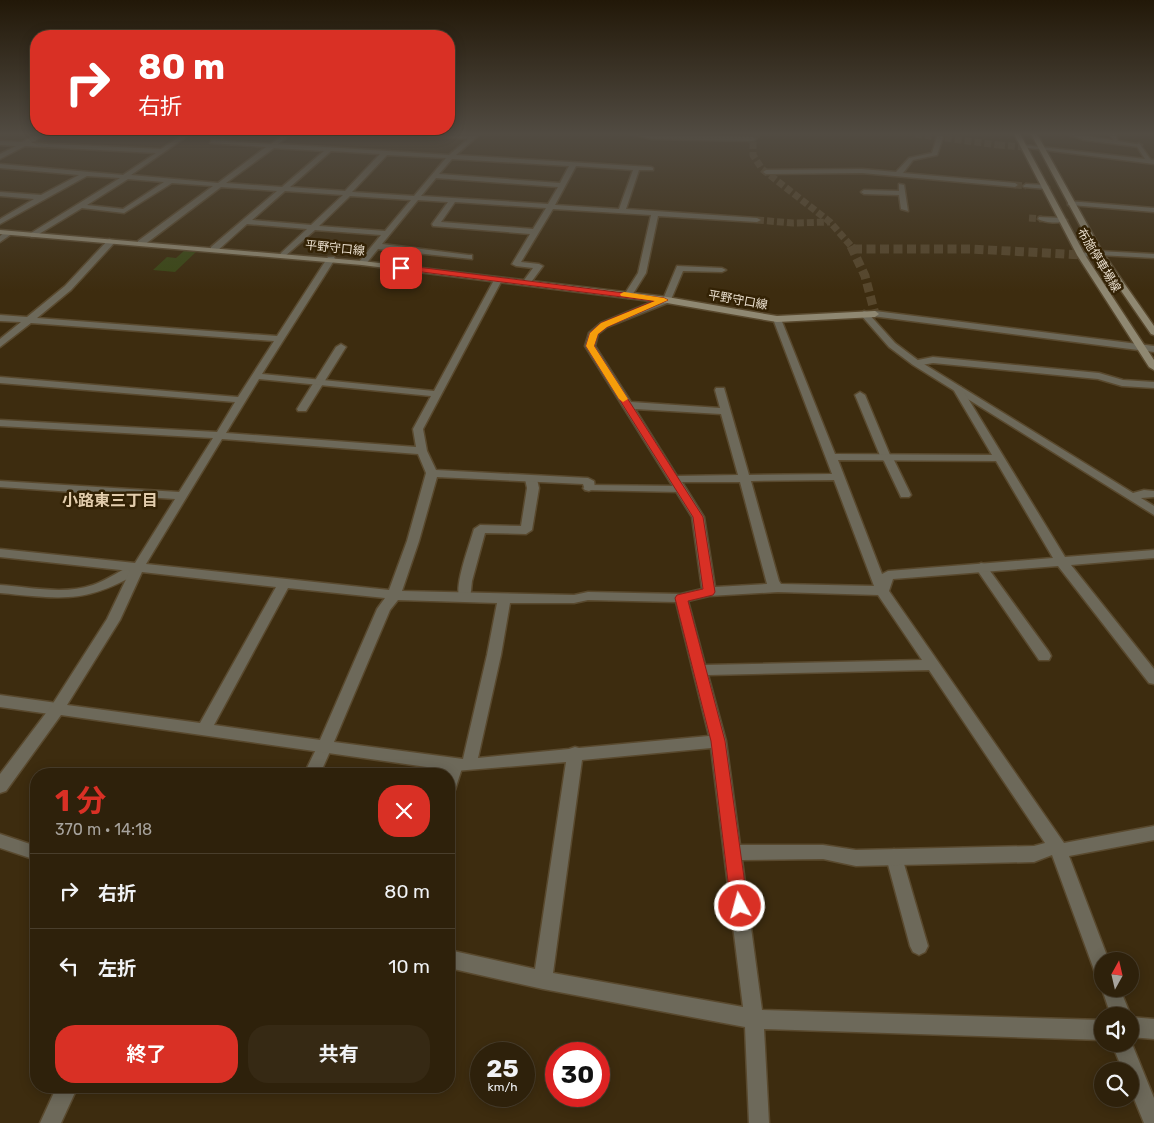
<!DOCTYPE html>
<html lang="ja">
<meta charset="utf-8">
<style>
:root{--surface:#2e210b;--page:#362914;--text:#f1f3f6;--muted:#a7a39d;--line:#493e2c;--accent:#d93025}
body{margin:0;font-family:Rubik,"Noto Sans JP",sans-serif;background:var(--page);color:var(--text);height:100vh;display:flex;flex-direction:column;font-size:19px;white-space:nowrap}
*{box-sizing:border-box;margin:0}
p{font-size:16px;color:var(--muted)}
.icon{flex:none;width:28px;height:28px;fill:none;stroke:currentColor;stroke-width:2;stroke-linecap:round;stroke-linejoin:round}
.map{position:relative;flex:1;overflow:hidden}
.drawer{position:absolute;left:30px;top:768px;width:425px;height:325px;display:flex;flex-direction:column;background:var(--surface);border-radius:20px;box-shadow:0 2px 12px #0003,0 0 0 1px var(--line)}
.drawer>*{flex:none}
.banner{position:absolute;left:30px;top:30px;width:425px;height:105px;border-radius:20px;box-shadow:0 2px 12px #0003,0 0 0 1px var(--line);background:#d93025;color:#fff;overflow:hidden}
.needle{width:32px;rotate:8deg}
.tools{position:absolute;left:1094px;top:952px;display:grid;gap:10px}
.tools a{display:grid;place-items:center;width:45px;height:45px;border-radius:50%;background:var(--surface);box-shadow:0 2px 12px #0003,0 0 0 1px var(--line);font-size:25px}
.speed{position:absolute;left:470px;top:1042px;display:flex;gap:10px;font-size:25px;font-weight:700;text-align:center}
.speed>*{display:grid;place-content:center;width:65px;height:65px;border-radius:50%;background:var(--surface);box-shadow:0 2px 12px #0003,0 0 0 1px var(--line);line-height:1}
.speed small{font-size:12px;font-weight:400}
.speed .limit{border:8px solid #d22;background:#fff;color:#111}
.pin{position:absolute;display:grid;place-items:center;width:42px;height:42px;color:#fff;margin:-21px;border-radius:10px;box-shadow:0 2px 8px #0006}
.me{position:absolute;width:55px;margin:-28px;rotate:353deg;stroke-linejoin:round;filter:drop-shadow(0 0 4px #0008)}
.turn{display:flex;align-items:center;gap:18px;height:105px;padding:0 25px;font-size:22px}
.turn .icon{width:65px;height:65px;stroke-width:2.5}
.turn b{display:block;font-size:35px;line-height:42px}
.round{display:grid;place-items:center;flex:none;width:52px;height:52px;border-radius:20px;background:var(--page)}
.head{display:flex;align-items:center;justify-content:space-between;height:85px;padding:0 25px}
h1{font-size:30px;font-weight:700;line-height:38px;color:var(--accent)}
.button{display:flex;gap:10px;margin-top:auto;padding:10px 25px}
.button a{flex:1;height:58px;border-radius:20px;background:var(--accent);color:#fff;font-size:20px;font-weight:700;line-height:58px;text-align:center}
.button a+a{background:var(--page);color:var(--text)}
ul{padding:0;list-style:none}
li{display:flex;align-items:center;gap:15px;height:75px;padding:0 25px;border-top:1px solid var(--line)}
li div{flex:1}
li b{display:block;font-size:19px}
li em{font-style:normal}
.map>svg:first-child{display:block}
</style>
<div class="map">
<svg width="1154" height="1123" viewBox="0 0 1154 1123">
<rect width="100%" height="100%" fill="#3d2c0f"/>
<path fill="#3b4816" d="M185 250 197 251 175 272 153 270 167 257 176 258Z"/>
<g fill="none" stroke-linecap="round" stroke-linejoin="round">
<path stroke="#57472c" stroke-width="7" stroke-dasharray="7 3" stroke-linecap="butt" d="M915 134 998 145"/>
<path stroke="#57472c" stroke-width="9" stroke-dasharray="9 4.5" stroke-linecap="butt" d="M853 249H972L1081 255"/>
<path stroke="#57472c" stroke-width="7" stroke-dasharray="7 3" stroke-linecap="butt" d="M998 145 1024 147
M1015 185 1026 186
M1029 218 1042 219
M757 220 793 223 830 222"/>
<path stroke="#57472c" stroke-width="7" stroke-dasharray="7 3" stroke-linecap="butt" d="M758 134 753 139V155L762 169 830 222 852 247"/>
<path stroke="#57472c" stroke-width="9" stroke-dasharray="9 4.5" stroke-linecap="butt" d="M851 246 865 276 875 314"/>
<g stroke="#59492e" stroke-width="3">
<path id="service" d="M1109 134H1115L1119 143H1115Z
M864 311 867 312 895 343 919 361 1133 493 1144 490 1154 491V497L1141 498 1154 506V515L913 365 889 347 860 314Z
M341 344 346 347 306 411H298L297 409 336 347Z
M860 392 865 395 890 455 893 458 911 495 909 497H901L884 461 881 458 855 395Z
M531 476 537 479 539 488 532 530 526 534 485 533 472 581 470 600H460C453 587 470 544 474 529L480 525 521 526 527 488 525 479Z
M589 485 680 486 686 489 680 492 585 490 583 488Z
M981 563 985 564 1049 652 1051 656 1049 660H1039L975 567Z
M138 564 142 565 144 568 142 571C85 604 64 599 0 593V585C29 587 64 595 93 585 108 580 122 568 138 564Z
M0 695 57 703 62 705 64 709 62 713 57 715 0 707Z
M324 741 329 743 332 747 320 774H304L319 743Z
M455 759 461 760 463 765 455 790 449 792V774H445L449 760Z
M0 834 36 846V860L0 848Z
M894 849 900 852 902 857 928 946 925 952 919 955 913 952 910 946 886 857 888 852Z
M57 1086H78L61 1123H40Z"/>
</g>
<g stroke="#59492e" stroke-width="3">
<path id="minor" d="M38 134H45L31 143 161 149 184 134H190L131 175 218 183 266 147 210 143 212 140 271 144 285 134H291L278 144 449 155 468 139 428 136 425 134 472 135 480 134 456 155 651 167 653 168V170H639L626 209 757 218 761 220 757 222 658 216 646 273 631 297 628 298 624 295 638 273 651 215 553 209 521 262 539 264 543 266 529 285H526L522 283 533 268 516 266 512 264 530 234 433 226 432 224 448 202 418 200 382 244 469 255H472V259L378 249 365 265H362L358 263 381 235 315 230 284 257 280 255 281 253 307 229 247 224 217 251H211V247L277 191 221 187 144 245H138V241L213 186 172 183 124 213 82 208 34 237H31V233L120 178 87 176 0 224V219L34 199 0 196V192L41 195 79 175 0 168V164L123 175 156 153 25 146 0 159V154L16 146 0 145V141L22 142ZM274 148 324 151 282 187 226 183ZM331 151 380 154 345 191 290 187ZM387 155 446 158 414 196 352 192ZM452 159 569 166 560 183 439 174ZM576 166 633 170 619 209 555 205ZM436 178 558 187 548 204 421 196ZM128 179 164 182 123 209 87 205ZM285 191 343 195 311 225 252 220ZM350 196 411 200 385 231 319 226ZM455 202 546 208 533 229 441 222Z
M631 134 753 137 756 139 753 141 652 139Z
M1068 134H1076L1142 145 1139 147 1084 140Z
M940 135 943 137 937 155 913 160 903 173 1015 183 1018 185 1015 187 862 173 766 174 763 172 766 170 862 169 896 172 909 158 932 153 937 137Z
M899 184 904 185 908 211 901 209 899 195 864 194 861 192 864 190 899 191Z
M1026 184 1046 185 1049 187 1046 189 1024 187 1023 186Z
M1068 201 1154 208V212L1071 205H1068Z
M1039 217 1063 218 1067 220C1060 224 1045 223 1038 219Z
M6 231 13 233 0 242V236Z
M109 239 116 241 71 290 37 318 277 336 328 257H334L335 259 262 374 434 391 494 280 501 278 502 280 423 429 427 451 436 470 588 478 594 481 595 488 589 491 585 490 583 484 437 477 419 541 402 591 574 595 588 592 681 594 702 589 692 517 585 346 589 333 601 323 664 297 677 266 722 268 726 270 722 272 683 271 670 302 607 327 598 334 595 346 631 402 720 408 715 390 716 388H724L749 475 832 474 773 319 774 317 777 316 781 319 835 454 992 455 953 389 958 386 961 387 1065 557 1154 550V558L1071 565 1154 669V684L1149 683 1058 566 893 579 889 591 1064 843 1154 826V840L1069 856 1109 961H1102V976L1095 973 1093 967 1052 855 1034 862 856 866 823 859 742 860 762 1010 1102 1020V1040L764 1029 769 1123H749L745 1027 543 989 449 968V950L535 969 566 762 455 771 61 715 6 791 0 793V774L52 705 107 619 130 571 0 557V549L135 563 175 499 0 487V481L179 492 213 438 0 426V420L217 432 235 402 0 383V377L238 397 274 341 31 323 0 347V339L21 322 0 321V315L27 317 65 286ZM259 379 431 396 413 429 416 447 226 433ZM635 409 721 414 738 475 677 476ZM222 439 418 454 426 473 407 541 389 590 146 564ZM838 460 996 461 1053 558 888 571 882 574ZM834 480 874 586 781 584 779 581 751 481ZM682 482H740L767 584 715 587 704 517ZM142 572 276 587 200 723 67 705 120 620ZM288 588 385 598 377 609 320 740 214 725ZM778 592 878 595 922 660 705 665 688 601 709 596ZM398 600 497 603 487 655 463 759 334 742 390 610ZM588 600 676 602 709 736 579 748 575 747 569 749 478 758 501 655 510 603H574ZM929 670 1045 843 1034 846 856 850 823 845H740L726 741 708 675ZM711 748 743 1007 553 973 582 760Z
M1099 251 1154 254V258L1099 255 1081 257 1077 255 1081 253Z
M875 311 1154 346V352L872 316V312Z
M933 357 1099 373 1123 380 1154 382V388L1122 386 1098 379 933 363 916 366 911 363 913 361Z
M1102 987V989H1120L1131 1016 1130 1017 1154 1019V1039L1130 1037V1016H1111L1102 989Z
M1130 1039 1154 1098V1123H1144L1130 1089V1071H1123L1112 1044H1130Z"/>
</g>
<g stroke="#59492e" stroke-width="3">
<path id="tertiary" d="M1139 143 1151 160H1154V164L1021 147 1024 145 1145 159 1136 145Z"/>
</g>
<g stroke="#59492e" stroke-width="3">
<path id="secondary" d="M1014 134H1020L1085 255 1154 360V370L1149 367 1077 255Z
M1031 134H1037L1103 253 1154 326V335L1151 334 1095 253Z
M0 230 362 261 667 297 777 316 875 311 879 314 875 317 777 322 667 303 362 265 0 234Z"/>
</g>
<use href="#service" fill="#6d695a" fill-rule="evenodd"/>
<use href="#minor" fill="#6d695a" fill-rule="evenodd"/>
<use href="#tertiary" fill="#6d695a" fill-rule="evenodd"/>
<use href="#secondary" fill="#8f8872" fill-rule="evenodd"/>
</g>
<linearGradient id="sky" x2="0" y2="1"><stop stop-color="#221808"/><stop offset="0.46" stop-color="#514b42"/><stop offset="1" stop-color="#514b42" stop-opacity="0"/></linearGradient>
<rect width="1154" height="291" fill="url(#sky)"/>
<path fill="#d93025" stroke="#8d1f18" d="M401 265 664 298 668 300 607 327 598 334 594 346 703 517 715 592 713 595 688 601 725 741 748 906 745 912 740 914 734 912 731 906 711 741 675 598 677 595 703 589 693 517 586 346 590 333 601 323 654 301 398 269 397 268Z"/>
<path fill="#f59e0b" d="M624 292 664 298 668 300 607 327 598 334 594 346 628 399 623 402 619 399 586 346 590 333 601 323 655 301 621 296 620 294Z"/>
<g text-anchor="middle" stroke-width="5" stroke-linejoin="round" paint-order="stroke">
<g font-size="12" fill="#eadfce" stroke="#332205">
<text transform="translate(335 248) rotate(6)" y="4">平野守口線</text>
<text transform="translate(1099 260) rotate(59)" y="4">布施停車場線</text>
<text transform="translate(738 300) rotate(10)" y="4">平野守口線</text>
</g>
<g font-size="16" font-weight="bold" fill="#e3cdad" stroke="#332205">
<text x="110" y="506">小路東三丁目</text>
</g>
</g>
</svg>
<div class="tools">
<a><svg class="needle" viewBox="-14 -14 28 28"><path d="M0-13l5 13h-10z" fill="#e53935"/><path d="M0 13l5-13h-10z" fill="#a7a39d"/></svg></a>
<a><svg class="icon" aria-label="sound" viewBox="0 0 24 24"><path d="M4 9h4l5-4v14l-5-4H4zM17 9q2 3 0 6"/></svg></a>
<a><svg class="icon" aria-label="search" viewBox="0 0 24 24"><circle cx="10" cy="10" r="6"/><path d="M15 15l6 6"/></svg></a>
</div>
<div class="speed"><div>25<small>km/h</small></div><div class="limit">30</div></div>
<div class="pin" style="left:401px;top:268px;background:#d93025"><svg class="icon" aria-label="arrive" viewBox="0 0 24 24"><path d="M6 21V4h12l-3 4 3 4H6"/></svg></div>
<svg class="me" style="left:740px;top:906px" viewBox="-20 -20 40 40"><circle r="17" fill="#d93025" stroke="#fff" stroke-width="3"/><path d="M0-11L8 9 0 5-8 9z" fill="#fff"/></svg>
<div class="banner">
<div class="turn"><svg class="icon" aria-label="right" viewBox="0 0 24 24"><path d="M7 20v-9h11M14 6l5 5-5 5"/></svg><div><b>80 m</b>右折</div></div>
</div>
<section class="drawer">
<div class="head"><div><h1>1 分</h1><p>370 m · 14:18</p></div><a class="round" style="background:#d93025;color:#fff"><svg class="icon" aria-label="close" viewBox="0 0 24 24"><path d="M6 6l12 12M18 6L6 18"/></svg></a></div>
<ul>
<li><svg class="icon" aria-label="right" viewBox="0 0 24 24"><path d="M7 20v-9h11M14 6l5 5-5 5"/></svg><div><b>右折</b></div><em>80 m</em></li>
<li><svg class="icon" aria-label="left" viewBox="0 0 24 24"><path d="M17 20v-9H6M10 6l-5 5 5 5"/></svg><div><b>左折</b></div><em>10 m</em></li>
</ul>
<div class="button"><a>終了</a><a>共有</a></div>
</section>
</div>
